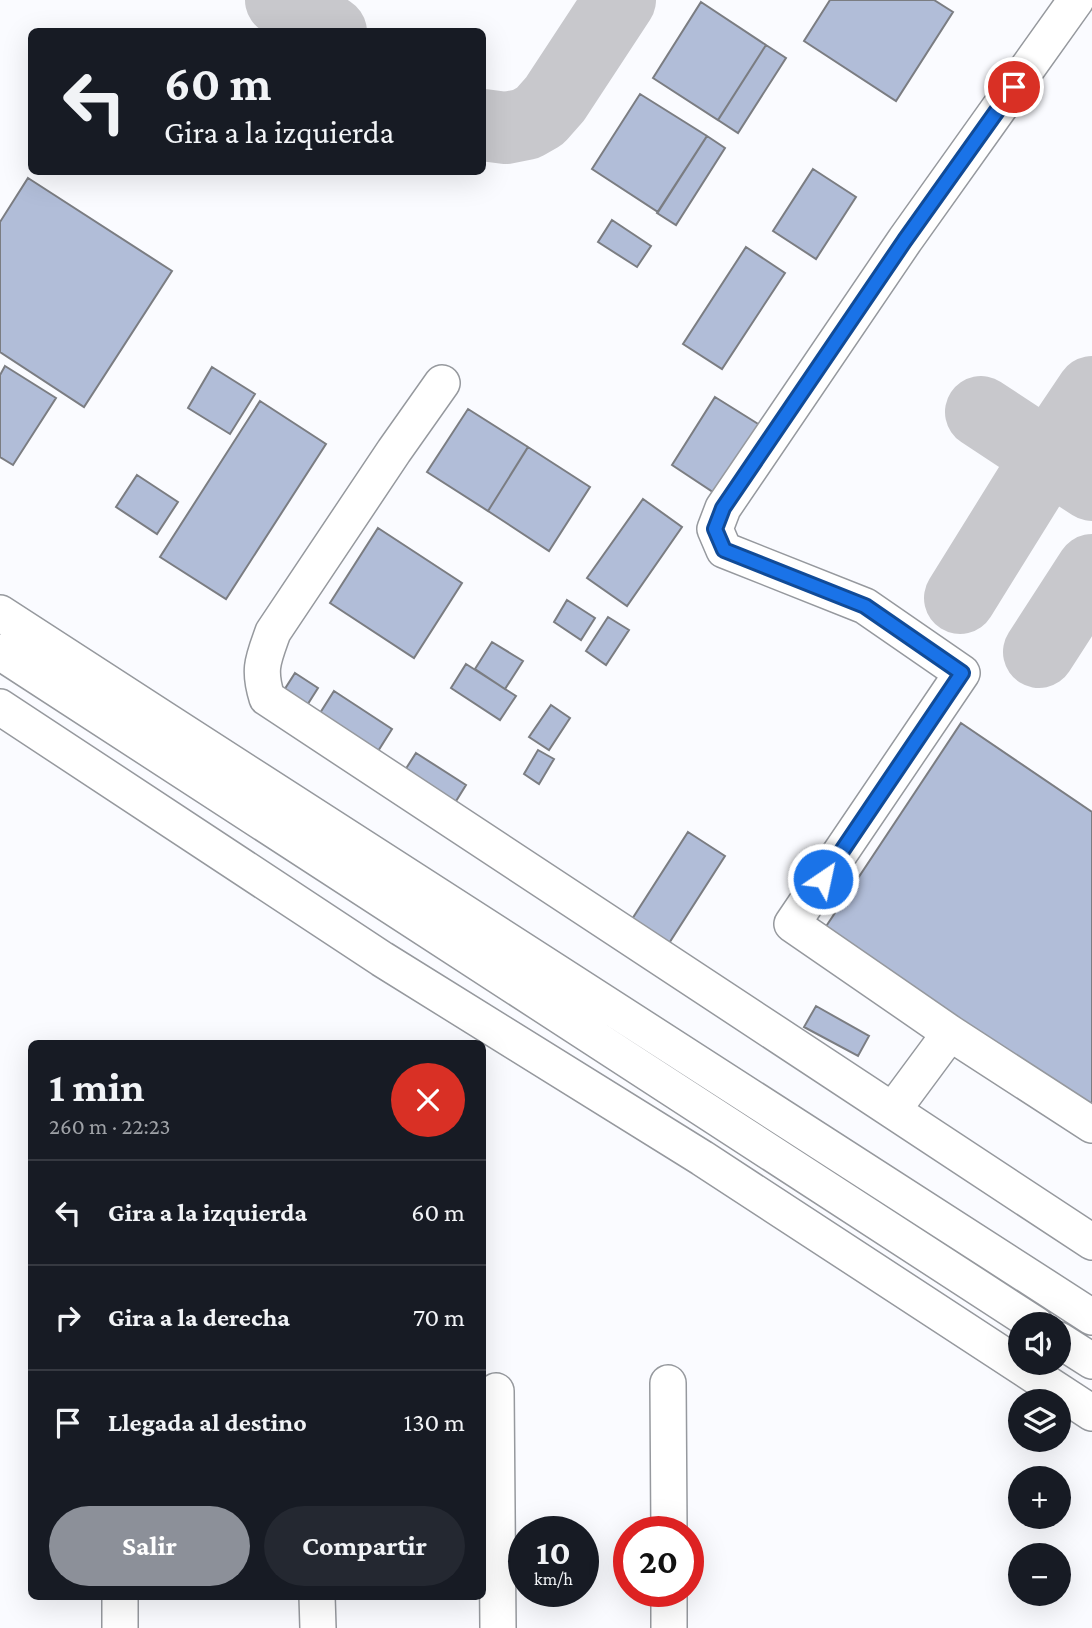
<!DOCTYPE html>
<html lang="es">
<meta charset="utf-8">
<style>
:root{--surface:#171b24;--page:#242831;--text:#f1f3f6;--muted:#9ea1a6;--line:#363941;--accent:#8c9099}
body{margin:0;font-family:"Crimson Pro",serif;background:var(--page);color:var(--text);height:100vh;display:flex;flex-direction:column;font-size:26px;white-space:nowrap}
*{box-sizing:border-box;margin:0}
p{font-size:23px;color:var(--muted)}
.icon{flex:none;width:38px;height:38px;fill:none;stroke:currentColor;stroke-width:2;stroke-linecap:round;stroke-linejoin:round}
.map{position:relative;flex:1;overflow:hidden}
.drawer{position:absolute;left:28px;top:1040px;width:458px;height:560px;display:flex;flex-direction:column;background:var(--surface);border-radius:10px;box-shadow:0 7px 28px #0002}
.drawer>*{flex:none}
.banner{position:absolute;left:28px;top:28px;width:458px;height:147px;border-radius:10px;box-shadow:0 7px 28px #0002;background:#171b24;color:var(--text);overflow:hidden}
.controls{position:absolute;left:1008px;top:1312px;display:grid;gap:14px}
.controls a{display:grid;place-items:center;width:63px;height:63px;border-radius:50%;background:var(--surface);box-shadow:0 7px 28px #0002;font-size:35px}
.speed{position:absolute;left:508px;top:1516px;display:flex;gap:14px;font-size:35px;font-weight:700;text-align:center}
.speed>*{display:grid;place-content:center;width:91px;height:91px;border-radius:50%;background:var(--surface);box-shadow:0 7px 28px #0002;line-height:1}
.speed small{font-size:18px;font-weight:400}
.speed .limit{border:10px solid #d22;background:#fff;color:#111}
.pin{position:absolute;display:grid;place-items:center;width:60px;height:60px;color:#fff;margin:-30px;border:4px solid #fff;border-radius:50%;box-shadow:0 2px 7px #0007}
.me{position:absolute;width:77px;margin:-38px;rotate:34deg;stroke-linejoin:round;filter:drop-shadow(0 0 5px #0008)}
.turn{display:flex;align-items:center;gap:24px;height:147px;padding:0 21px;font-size:32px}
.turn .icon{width:91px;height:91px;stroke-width:2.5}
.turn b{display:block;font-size:49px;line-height:60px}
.round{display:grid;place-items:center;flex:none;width:74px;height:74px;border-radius:37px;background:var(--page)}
.head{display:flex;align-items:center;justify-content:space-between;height:119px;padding:0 21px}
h1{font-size:42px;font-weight:700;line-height:52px}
.button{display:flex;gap:14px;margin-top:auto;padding:14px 21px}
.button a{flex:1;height:80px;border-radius:42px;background:var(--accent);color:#fff;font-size:28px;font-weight:700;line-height:80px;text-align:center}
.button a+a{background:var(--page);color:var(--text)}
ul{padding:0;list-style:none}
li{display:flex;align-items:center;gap:21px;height:105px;padding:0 21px;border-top:2px solid var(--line)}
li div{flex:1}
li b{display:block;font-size:26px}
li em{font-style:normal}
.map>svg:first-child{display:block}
</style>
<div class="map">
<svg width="1092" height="1628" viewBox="0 0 1092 1628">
<rect width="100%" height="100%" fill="#fafbff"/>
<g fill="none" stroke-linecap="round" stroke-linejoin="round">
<path stroke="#c8c8cc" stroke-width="72" d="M281 0 331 32
M483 125 506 128 526 124 540 116 555 99 620 0
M981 412 1092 485
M960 598 1042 466V456L1039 450 1050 449 1055 447 1092 392
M1039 652 1092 570"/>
</g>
<path fill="#b1bdd8" stroke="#7b7d82" stroke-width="2" d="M830 0H934L953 12 896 101 804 41Z
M701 2 766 45 718 120 653 78Z
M766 45 786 58 738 133 718 120Z
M640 94 707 136 658 212 592 169Z
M707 136 725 148 676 225 657 213Z
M813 169 856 197 816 259 773 231Z
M28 178 172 271 84 407 0 352V222Z
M612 220 651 246 637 267 598 242Z
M746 247 785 273 722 369 683 344Z
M5 366 56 398 13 465 0 457V375Z
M212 367 255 394 230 434 188 408Z
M715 397 763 427 719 496 672 465Z
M260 401 326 444 226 599 160 557Z
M468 409 528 447 488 511 427 472Z
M528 447 590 487 549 551 488 511Z
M137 475 178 502 157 534 116 507Z
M643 499 682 527 627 606 587 578Z
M378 528 462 583 414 658 330 603Z
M567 600 595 618 581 640 554 622Z
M608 617 629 630 606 665 586 651Z
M492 642 523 661 505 689 475 669Z
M466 664 516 696 500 720 451 688Z
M295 673 318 688 304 710 281 695Z
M334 691 392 729 373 759 315 721Z
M551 705 570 718 549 750 529 737Z
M961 723 1092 812V1117L821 934Z
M538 750 554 759 539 784 524 774Z
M416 753 466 785 448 814 398 781Z
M688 832 725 856 664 951 627 927Z
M816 1006 869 1036 858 1056 804 1027Z"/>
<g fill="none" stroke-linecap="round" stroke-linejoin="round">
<g stroke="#96999e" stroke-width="38">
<path id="minor" d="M442 383 394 451 273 632C263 660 258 669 267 698L1092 1242
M0 613 162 718 1092 1317
M0 652 1036 1325
M0 707 382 959 702 1158 1092 1413
M950 1033 792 924 962 673 865 606 724 550 715 529 723 508 905 240 1076 0
M893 1110 950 1033 1092 1125
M1059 1340 1092 1361
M668 1383 669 1531
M496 1391 498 1628
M669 1591V1628
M120 1596V1628
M317 1596 318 1628"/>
</g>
<use href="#minor" stroke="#fff" stroke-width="35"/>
</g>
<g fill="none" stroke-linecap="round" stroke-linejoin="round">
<g stroke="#114b97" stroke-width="18">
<path id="route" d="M823 879 962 673 865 606 724 550 715 529 723 508 905 240 1014 87"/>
</g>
<use href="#route" stroke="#1a73e8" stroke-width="12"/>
</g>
</svg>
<div class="controls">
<a><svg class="icon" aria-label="sound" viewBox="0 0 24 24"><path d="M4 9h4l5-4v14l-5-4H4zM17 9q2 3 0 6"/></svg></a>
<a><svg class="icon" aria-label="layers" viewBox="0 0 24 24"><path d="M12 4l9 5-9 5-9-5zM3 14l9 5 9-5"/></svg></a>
<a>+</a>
<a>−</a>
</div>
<div class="speed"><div>10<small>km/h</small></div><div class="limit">20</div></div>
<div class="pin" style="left:1014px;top:87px;background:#d93025"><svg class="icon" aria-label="arrive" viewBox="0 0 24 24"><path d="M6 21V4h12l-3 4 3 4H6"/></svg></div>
<svg class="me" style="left:823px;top:879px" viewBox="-20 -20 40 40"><circle r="17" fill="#1a73e8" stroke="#fff" stroke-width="3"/><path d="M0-11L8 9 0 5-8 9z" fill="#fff"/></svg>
<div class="banner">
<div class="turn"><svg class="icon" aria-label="left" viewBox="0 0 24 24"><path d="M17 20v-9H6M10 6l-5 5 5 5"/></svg><div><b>60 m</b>Gira a la izquierda</div></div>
</div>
<section class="drawer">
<div class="head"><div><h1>1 min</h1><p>260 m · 22:23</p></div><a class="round" style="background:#d93025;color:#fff"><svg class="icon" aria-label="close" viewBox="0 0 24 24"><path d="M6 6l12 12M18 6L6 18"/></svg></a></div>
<ul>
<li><svg class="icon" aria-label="left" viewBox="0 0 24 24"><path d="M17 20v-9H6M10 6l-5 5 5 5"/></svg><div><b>Gira a la izquierda</b></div><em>60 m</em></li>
<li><svg class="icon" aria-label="right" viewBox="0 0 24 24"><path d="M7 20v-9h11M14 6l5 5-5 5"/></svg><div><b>Gira a la derecha</b></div><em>70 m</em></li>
<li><svg class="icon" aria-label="arrive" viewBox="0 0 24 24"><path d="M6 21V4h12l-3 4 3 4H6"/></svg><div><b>Llegada al destino</b></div><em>130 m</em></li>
</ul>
<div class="button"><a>Salir</a><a>Compartir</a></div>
</section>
</div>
